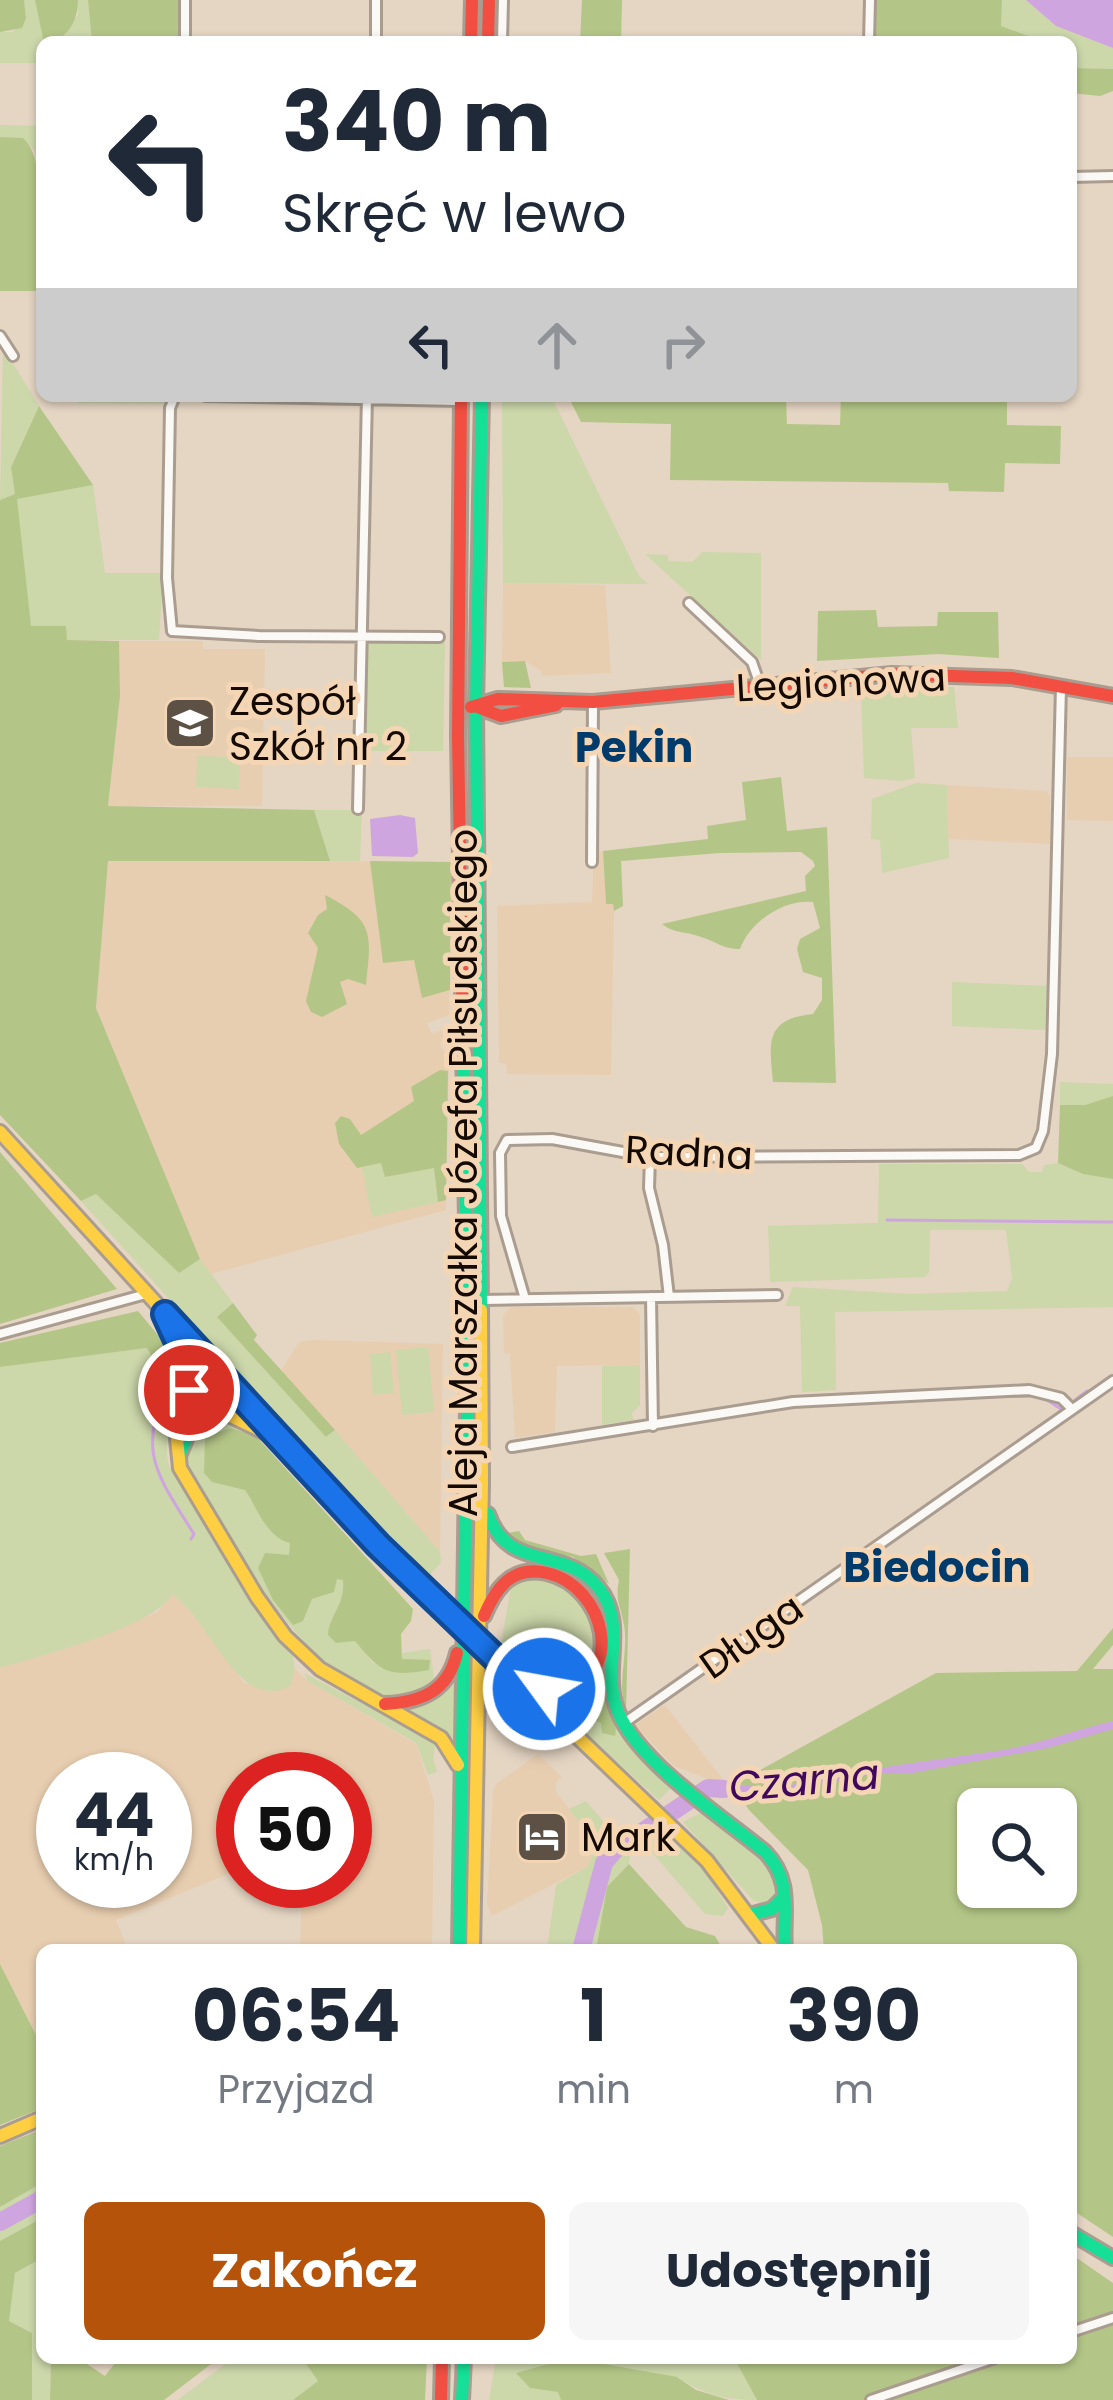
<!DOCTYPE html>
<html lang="pl">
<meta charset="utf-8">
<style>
:root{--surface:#fff;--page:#f6f6f7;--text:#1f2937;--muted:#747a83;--accent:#b45309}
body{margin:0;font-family:Poppins,sans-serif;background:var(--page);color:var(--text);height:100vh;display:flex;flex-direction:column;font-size:45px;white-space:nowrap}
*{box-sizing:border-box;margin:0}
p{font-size:39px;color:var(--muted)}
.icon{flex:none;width:66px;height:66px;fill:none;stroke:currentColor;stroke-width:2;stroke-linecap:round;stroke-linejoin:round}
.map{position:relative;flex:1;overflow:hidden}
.side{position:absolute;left:36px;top:1944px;width:1041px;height:420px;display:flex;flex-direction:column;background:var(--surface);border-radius:18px;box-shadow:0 3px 9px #0004}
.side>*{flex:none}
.hud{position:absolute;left:36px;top:36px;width:1041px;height:366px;border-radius:18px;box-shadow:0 3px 9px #0004;background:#fff;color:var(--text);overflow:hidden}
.controls{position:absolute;left:957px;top:1788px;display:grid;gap:24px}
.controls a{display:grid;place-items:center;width:120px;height:120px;border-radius:18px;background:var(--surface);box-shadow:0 3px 9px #0004;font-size:60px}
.speed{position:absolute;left:36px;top:1752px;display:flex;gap:24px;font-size:60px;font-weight:700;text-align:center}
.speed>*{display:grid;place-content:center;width:156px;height:156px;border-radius:50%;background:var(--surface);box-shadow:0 3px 9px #0004;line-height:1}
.speed small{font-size:30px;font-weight:400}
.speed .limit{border:18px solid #d22;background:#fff;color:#111}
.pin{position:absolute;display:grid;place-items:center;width:102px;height:102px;color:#fff;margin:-51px;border:6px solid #fff;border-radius:50%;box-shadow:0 3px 12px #0007}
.me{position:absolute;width:132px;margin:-66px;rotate:302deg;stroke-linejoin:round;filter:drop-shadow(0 0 9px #0008)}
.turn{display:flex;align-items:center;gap:42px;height:252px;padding:0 48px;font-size:54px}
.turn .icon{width:156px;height:156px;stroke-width:2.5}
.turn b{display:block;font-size:84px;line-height:102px}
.lanes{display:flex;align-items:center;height:114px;padding:0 48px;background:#0003;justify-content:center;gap:60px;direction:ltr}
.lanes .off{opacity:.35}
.eta{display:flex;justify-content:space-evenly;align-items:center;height:204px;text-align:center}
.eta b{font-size:72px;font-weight:700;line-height:84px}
.button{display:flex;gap:24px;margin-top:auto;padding:24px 48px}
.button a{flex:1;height:138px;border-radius:18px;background:var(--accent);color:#fff;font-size:48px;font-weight:700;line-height:138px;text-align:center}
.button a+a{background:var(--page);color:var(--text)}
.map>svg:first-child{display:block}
</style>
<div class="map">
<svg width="1113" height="2400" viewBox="0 0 1113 2400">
<rect width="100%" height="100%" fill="#e5d5c3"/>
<path fill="#e8ceb0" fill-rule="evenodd" d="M503 583 605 585 611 673 542 676 541 671 525 661 502 662Z
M119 641H203V649H265L262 806H108L120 696Z
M1067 757H1113V821L1067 820Z
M947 785 1046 791 1050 796V844L948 839Z
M603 851 606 903 614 904V916L611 1075 507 1074 506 1064 499 1062 497 906 592 902 594 852Z
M108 860 451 862 449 1015 427 1023 432 1034 450 1026V1038L440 1043 442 1050 449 1051 446 1210 211 1274 200 1259 96 1008Z
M511 1307H633L640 1315V1365L557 1366 555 1432 515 1438 510 1354 504 1353 503 1315Z
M316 1340 443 1344 440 1552 281 1371 299 1342Z
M171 1593 189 1605 244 1683 290 1685 295 1669 308 1681 416 1744 434 1801 432 1949 300 1950 302 1881H345V1779H243V1868L116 1920 128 1950H42V2047L0 1964V1668L65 1649 158 1612ZM63 1779H165V1881H63Z
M665 1705 729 1787 674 1766 634 1725Z
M538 1754 562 1777 556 1782V1792L598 1845 587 1867 492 1916 487 1904 493 1791 496 1784Z"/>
<path fill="#ccd7aa" d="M24 0H35L45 42H42V63H0V32H13L26 18Z
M78 0H88L92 42H54L78 15Z
M1002 0H1026L1056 26 1113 48V69L1071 68V42H1045L1001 26Z
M0 125 42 126V226L35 151 24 138 0 137Z
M3 347 39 406 11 466 15 494 0 500Z
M78 396H164V404L78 403Z
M502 396H551L639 576 648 584 503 583Z
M93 485 105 573H163L159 640H67L31 627 16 499Z
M702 552 761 553V660L645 554 668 555V561L692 562Z
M366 640 445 642 443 751H363Z
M954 687 958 728H911L915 778 901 781 864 778 861 690Z
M197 756 240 757 239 789 196 787Z
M916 783 947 785 949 858 882 873 880 840 871 839 872 799Z
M314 810H362L360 861H330Z
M952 982 1049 986 1048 1030 952 1026Z
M1060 1082 1113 1084V1096L1085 1105H1060Z
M382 1163 386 1177 434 1167 438 1202 372 1217 362 1167Z
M1058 1163 1083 1174 1113 1179V1307L835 1312 836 1390 802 1392 800 1306H785L793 1287 910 1294 1007 1291 1012 1278 1006 1230H930L929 1272 925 1277 770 1282 768 1226 878 1223 879 1164H1022L1029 1172H1042L1044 1165Z
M96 1194 179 1272 200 1259 233 1303 217 1317 327 1437 335 1430 440 1552 441 1562 428 1577 305 1450 81 1201Z
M428 1347 434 1412 402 1415 396 1350Z
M148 1348 169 1363 173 1359 181 1360C193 1399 158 1421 169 1466L251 1602 293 1657 295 1669 290 1686C238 1714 211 1620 172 1594 154 1628 39 1656 0 1668V1367Z
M390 1352 394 1393 373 1395 370 1354Z
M640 1365V1405L632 1413 633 1420 602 1425V1366Z
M226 1417 251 1428 256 1436 231 1428 205 1450 224 1485 240 1486 245 1490 268 1528 290 1543 303 1621 312 1599 333 1592 337 1578 344 1580 341 1609 330 1620 336 1643 355 1641 373 1663 402 1660V1653L430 1649 435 1686C359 1746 257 1584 225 1533 213 1514 195 1492 189 1469 184 1452 189 1440 199 1426Z
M535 1577C630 1586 603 1732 518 1664L529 1651 520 1644 505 1650 501 1646 511 1586 521 1579Z
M611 1666V1707L675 1784 659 1800 549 1700C577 1699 593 1693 605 1667Z
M304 1673 436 1742 433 1758 437 1772 428 1775 416 1743 308 1681Z
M456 1680V1738L455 1740 407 1710 434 1700Z
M586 1801 630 1853 629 1864 607 1887 596 1950H547L556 1885 587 1867 598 1845 569 1809Z
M702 1812 709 1813 765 1861 779 1887 774 1899 765 1904 753 1900 683 1822Z
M662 1830 706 1873 728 1908 723 1916 705 1914 645 1844Z
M42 2183V2218L0 2241V2207Z
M42 2258V2358H51L50 2400H32V2333L9 2321 15 2273Z
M233 2358H302L318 2381 293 2400H178Z
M496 2358H734L757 2400C727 2400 702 2394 677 2377L558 2392 561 2400H489Z"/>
<path fill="#b4c687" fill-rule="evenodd" d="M0 0H24L26 18 22 28 0 32Z
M35 0H78C78 20 68 41 45 42L43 38Z
M88 0H179V42H92Z
M582 0H622L621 42H580Z
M875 0H1002L1001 26 1045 42H874Z
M1071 68 1113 69V91L1100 96 1071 93Z
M0 137 23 138C48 157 42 259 42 291H0Z
M568 396 786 398 787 424 840 425 841 396H1007V425L1061 426 1060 464 1005 463 1004 492 949 491 948 483 670 480 671 424 581 422Z
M39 406 93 485 17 499 31 626H66L67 640 119 641 120 696 108 806 314 810 330 861H108L96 1008 200 1259 179 1273 96 1194 81 1201 0 1115V500L15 494 11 467Z
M876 610 878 627 937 626 938 612H998L999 658 938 654 817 661 818 611Z
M525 661 531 688 504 687 502 662Z
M781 777 787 831 827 827 836 1083 773 1082C769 1042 765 1019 813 1014L822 1000V978L803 972 797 949 800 939 820 928 813 902C783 899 750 922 740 949 722 949 718 942 701 937 686 931 675 934 662 924L806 891 805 876 815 866 813 861 801 852 720 853 621 861 623 906 614 911 613 904H606L603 851 708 839 707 826 746 820 742 782Z
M370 861 451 862 450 990 422 998 414 960 383 963Z
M325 895C376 921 371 934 366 985L348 979 340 982 347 1004 322 1017 311 1012 306 1001 318 948 308 933 318 915 327 909Z
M440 1070 448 1071 446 1200 438 1202 434 1168 385 1177 381 1163 357 1168 339 1144 335 1123 341 1116 350 1119 361 1135 414 1101 411 1087Z
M1113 1096V1179L1083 1174 1058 1163 1060 1105H1085Z
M0 1152 117 1289 0 1324Z
M233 1303 257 1335 254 1340 335 1430 326 1437 217 1317Z
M138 1311 172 1352 173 1359 160 1369 147 1348 0 1367V1343Z
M231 1428 256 1436 413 1609 411 1621 401 1634 402 1659 430 1660 429 1670C389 1677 381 1673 355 1641L336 1643 328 1635C330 1612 345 1607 343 1580L337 1579 334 1592 312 1599 303 1621 293 1625 273 1600 258 1568 265 1553 289 1555 290 1543C266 1537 258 1509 245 1490L212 1482 204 1473 205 1437Z
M519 1531 525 1540 581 1556 596 1554 609 1584 573 1557 516 1545 508 1533Z
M630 1549 626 1711C616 1684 629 1653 624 1625 620 1603 615 1601 619 1580L604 1553Z
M1113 1628V1645L1093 1669H1113V2237L1071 2209V1950H824L822 1925 808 1870 749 1810 733 1785 936 1673 1077 1671ZM978 1809H1056V1887H978Z
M606 1671 610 1672C610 1688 618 1727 615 1736L602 1733 601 1723 575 1713 578 1697 595 1685Z
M629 1864 686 1927 715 1936 723 1950H596L607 1887Z
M0 1964 42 2047V2108L0 2125Z
M42 2129V2183L0 2207V2146Z
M42 2218V2258L15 2273 9 2321 32 2333V2400H0V2241Z
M1071 2254 1113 2283V2400H757L734 2358H1071Z
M51 2358H78L105 2376 119 2358H219L164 2400H50Z
M302 2358H427L425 2400H293L318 2381Z
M570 2358 677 2377 696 2390 729 2400H561L558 2392 530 2388 516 2373Z"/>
<path fill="#cfa5e0" d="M1026 0H1113V48L1056 26Z
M400 815 415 818 418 853 413 857 372 856 370 819Z
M1113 1721V1729L1048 1748 907 1774 882 1773 759 1795 705 1793 700 1789C727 1779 761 1792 791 1785 856 1770 922 1762 989 1752 1031 1747 1071 1731 1113 1721Z"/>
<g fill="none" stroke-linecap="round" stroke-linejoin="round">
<path stroke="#cfa5e0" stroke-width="3" d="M887 1220 1113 1222
M170 1371C140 1453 149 1463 194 1534L191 1539
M975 1397 1041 1396 1061 1409
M951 1398 964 1397
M1075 1400 1087 1391
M909 1401 934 1399"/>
<path stroke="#cfa5e0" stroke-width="18" d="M581 1950 604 1863 615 1850 708 1788 724 1789
M0 2222 42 2199"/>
<g stroke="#aa9d90" stroke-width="14">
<path id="street" d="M185 0V42
M376 42V0
M502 42 503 0
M869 42 870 0
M1071 177 1113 176
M0 336 13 356
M175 396 170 408 167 578 172 631 259 636 439 637
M205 396 461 401
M689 603 752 662 760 685
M358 809 367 396
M592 862 593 702
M650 1157 649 1188 663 1245 669 1297
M651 1297 653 1426
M525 1299 501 1216 500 1153 507 1140 552 1139 650 1157 1019 1155 1036 1148 1043 1131 1052 1054 1061 686
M483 1300 777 1295
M0 1334 146 1294
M512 1447 793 1402 1029 1390 1061 1398 1072 1409
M624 1723 1113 1381
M1071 2332 1113 2318
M871 2400 995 2358"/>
</g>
<g stroke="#aa9d90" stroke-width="18">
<path id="fast" d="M481 1310 476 706 482 396
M182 1415 207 1391 230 1385
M179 1456 190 1429 230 1385
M488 1514C508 1573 564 1545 598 1587 627 1622 604 1664 615 1703 629 1757 723 1817 765 1852 794 1882 782 1913 785 1950
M750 1915 772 1909 784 1897
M459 1950 468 1340 463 1043
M1071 2233 1113 2258
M462 2400 464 2358"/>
</g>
<g stroke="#aa9d90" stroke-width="18">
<path id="slow" d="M0 1132 358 1525 421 1587
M174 1331 189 1366V1390L176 1429 180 1468 257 1597 285 1636 320 1669 441 1738 458 1765
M199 1418 227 1414 268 1434
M515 1677 707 1861 774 1950
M473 1950 482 1483 481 1310
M0 2136 42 2118"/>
</g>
<g stroke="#aa9d90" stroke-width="18">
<path id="jam" d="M471 42 472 0
M488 42 489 0
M461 396 458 736 463 1043
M471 707 498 699 593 702 892 674 1012 678 1113 696
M477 707 501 716 556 705
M484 1616C496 1587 513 1565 547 1573 605 1586 627 1678 562 1687 551 1689 537 1684 525 1681
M385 1704C422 1702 448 1691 457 1653
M441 2400 442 2358"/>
</g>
<use href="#street" stroke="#fbf9f6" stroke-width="8"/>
<use href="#fast" stroke="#16e098" stroke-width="12"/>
<use href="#slow" stroke="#ffcf43" stroke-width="12"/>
<use href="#jam" stroke="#f24e42" stroke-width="12"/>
<g stroke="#aa9d90" stroke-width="18" stroke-linecap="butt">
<path id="slow-bridge" d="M421 1587 515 1677"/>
</g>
<use href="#slow-bridge" stroke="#ffcf43" stroke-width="12"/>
</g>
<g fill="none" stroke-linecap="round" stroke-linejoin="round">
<g stroke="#114b97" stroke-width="30">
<path id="route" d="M189 1390V1366L165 1314 378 1545 515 1677 544 1689"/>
</g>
<use href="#route" stroke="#1a73e8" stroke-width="21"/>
</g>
<defs>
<g id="school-square" transform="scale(2.7)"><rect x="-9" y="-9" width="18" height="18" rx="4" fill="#5d5146" stroke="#f4d6b4"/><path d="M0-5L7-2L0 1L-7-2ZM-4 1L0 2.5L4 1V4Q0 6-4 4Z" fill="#fff"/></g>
<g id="hotel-square" transform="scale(2.7)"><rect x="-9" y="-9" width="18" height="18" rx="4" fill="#5d5146" stroke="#f4d6b4"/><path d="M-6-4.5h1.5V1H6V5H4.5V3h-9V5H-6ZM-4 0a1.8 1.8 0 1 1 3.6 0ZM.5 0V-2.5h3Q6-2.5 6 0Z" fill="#fff"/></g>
</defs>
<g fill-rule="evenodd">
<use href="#school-square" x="190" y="723"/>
<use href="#hotel-square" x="542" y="1837"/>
</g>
<g text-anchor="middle" stroke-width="10" stroke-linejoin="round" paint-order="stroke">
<g font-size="39" fill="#140a02" stroke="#f4d6b4">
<text transform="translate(841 682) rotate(-3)" y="14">Legionowa</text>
<text transform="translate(689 1152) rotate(3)" y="14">Radna</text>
<text transform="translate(463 1173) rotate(-90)" y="14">Aleja Marszałka Józefa Piłsudskiego</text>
<text transform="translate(751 1636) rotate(-35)" y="14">Długa</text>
</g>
<g font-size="39" fill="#140a02" stroke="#f4d6b4" text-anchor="start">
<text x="229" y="715">Zespół<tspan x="229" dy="45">Szkół nr 2</tspan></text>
<text x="581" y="1851">Mark</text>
</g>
<g font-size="42" font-weight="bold" fill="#003b6b" stroke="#f4d6b4">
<text x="634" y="762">Pekin</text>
<text x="937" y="1582">Biedocin</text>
</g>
<g font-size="42" font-style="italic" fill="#41095d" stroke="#f4d6b4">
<text transform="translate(804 1780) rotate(-5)" y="15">Czarna</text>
</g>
</g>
</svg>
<div class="controls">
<a><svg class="icon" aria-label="search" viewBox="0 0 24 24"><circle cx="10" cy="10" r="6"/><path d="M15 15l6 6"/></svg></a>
</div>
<div class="speed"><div>44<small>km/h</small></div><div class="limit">50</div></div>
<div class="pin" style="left:189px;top:1390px;background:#d93025"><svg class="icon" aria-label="arrive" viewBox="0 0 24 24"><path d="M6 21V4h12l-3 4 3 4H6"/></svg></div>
<svg class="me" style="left:544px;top:1689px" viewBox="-20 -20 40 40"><circle r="17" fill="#1a73e8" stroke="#fff" stroke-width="3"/><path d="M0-11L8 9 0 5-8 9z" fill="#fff"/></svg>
<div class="hud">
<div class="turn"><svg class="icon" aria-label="left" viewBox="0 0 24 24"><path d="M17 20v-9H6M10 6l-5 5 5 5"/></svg><div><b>340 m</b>Skręć w lewo</div></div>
<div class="lanes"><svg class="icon" aria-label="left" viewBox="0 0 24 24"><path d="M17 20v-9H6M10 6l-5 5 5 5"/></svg><svg class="icon off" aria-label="ahead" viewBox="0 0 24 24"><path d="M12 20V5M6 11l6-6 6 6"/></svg><svg class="icon off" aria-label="right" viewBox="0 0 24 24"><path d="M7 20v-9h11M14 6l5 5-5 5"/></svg></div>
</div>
<section class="side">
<div class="eta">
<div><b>06:54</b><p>Przyjazd</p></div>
<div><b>1</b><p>min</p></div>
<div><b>390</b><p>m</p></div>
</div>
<div class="button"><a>Zakończ</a><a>Udostępnij</a></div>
</section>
</div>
